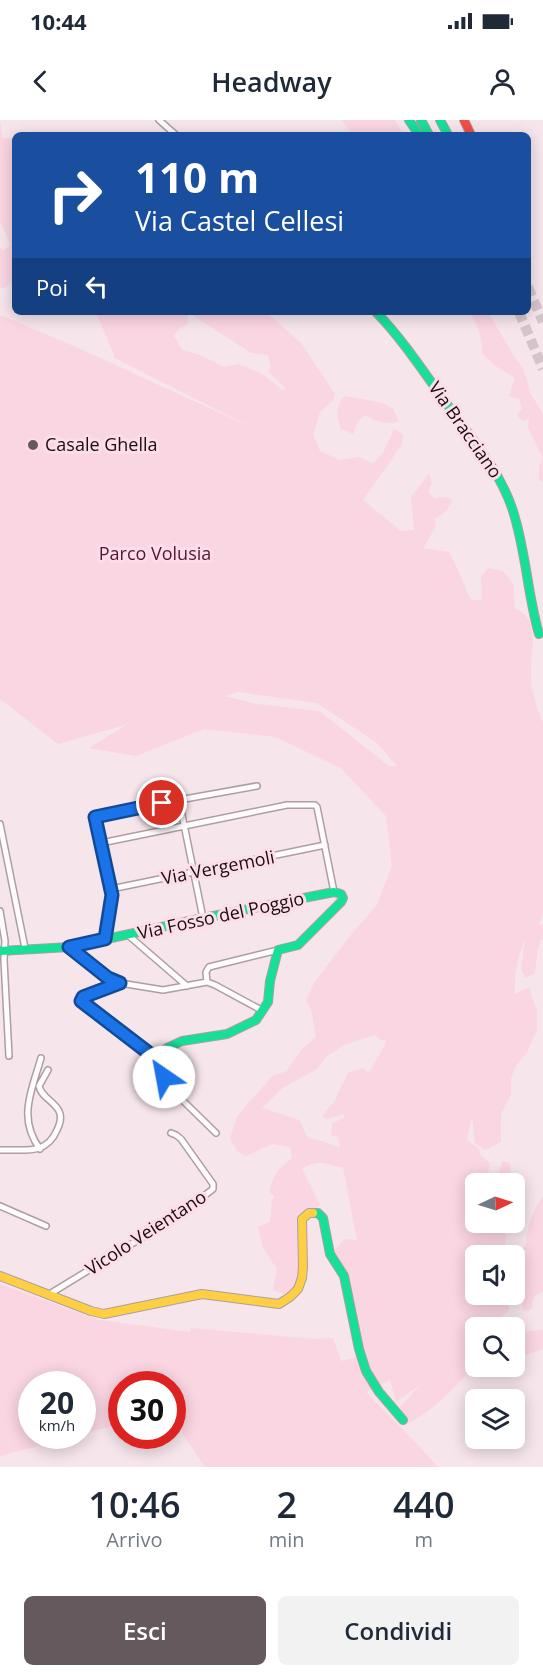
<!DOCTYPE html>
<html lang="it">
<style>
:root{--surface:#fff;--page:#f2f2f3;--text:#1f2937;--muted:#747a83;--accent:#66595d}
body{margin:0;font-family:"Open Sans",sans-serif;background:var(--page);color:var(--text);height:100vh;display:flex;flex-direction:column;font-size:22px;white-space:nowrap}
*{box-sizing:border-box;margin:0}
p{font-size:20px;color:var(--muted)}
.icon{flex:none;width:33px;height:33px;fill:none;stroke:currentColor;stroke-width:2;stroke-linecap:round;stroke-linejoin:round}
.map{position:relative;height:1347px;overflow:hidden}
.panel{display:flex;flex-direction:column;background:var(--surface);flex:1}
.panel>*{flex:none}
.top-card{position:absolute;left:12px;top:12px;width:519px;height:183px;border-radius:9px;box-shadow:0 3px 15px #0003;background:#1a4fa0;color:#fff;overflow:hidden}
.needle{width:39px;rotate:86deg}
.tools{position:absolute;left:465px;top:1053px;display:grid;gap:12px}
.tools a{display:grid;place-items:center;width:60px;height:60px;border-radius:9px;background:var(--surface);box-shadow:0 3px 15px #0003;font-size:30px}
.speed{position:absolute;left:18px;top:1251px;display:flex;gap:12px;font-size:30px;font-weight:700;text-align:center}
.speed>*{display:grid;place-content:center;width:78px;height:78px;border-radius:50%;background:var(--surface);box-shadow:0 3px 15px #0003;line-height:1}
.speed small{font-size:15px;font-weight:400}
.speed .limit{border:9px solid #d22;background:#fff;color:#111}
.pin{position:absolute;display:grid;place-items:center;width:51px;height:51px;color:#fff;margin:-26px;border:3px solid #fff;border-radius:50%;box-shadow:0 2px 6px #0007}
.me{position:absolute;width:66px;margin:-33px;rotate:327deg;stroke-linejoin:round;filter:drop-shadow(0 0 4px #0008)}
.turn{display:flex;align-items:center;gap:21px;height:126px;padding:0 24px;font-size:27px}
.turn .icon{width:78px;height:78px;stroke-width:2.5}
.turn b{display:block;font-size:42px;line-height:51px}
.then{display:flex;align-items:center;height:57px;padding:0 24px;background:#0003;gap:12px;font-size:22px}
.eta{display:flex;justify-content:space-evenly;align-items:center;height:102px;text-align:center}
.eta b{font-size:36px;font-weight:600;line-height:42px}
.button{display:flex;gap:12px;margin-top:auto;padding:12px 24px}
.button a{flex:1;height:69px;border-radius:9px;background:var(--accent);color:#fff;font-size:24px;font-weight:600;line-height:69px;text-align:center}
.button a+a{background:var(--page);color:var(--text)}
.status{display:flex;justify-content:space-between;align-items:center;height:42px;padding:0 30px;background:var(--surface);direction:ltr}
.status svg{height:16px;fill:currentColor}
header{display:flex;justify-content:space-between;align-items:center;height:78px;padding:0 24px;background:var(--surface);font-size:27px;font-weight:600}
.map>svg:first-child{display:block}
</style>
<div class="status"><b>10:44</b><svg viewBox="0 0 49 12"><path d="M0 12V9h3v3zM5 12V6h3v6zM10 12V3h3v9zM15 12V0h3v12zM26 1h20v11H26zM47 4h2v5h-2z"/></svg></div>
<header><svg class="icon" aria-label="back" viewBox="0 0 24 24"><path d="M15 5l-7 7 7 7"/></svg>Headway<svg class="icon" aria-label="person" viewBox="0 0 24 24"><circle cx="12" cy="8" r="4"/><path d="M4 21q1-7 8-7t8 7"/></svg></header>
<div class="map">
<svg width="543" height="1347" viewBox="0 0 543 1347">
<rect width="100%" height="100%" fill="#f6e5eb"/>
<path fill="#fad5e2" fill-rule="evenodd" d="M342 0H395L404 15H352Z
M0 1 3 18H15V161L4 168H0V128L3 131 11 125 0 102Z
M96 192H266L301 223 335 274 333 280 320 292 313 315 320 331 340 340 359 337 373 344 383 333 394 309 403 314 402 324 363 380 401 411 414 410 411 377 429 354 432 363 428 371 434 378 445 377 453 380 446 391 435 399 436 406 423 429H430L449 432 459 452 470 479 482 481 481 457 488 448 503 451 513 464 515 489C543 498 529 536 531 557 532 573 536 588 543 602V792L539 805 543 804V820H541L538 828 535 853 526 858 521 850 525 819C517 838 514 854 515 874L530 867 531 875 537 890V910L527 932 516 946 511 958V975L501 994V1022L485 1030 475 1023 472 997 467 1020 479 1029 480 1035 490 1043 488 1054 490 1063 476 1064V1102L502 1103 506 1117 505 1128 517 1131 526 1126C528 1105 531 1094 543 1076V1172C534 1174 532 1180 532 1188L528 1191 523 1190 521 1179 523 1169 515 1161 514 1136H476V1174L505 1175 509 1189 501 1198H508L523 1212 543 1210V1230C533 1231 525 1237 515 1236L514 1208H476L475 1246 471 1249C451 1273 432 1291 405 1305L395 1299 400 1287 421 1264 396 1282 390 1260 366 1272 416 1323 438 1347H205L184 1316 180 1306 173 1304 172 1264H122L121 1304 83 1313 82 1264H32V1316H75L0 1336V1164L99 1200 190 1212 191 1208 314 1219 333 1218 341 1241 354 1238 363 1234 354 1202 350 1164 336 1150 333 1132 345 1119 357 1120 343 1047C325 1046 321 1037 302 1049L320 1085 304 1098 302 1153 292 1177 273 1170 277 1149 263 1128 258 1107 270 1102 272 1080 275 1077 270 1072C273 1054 278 1049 292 1038L290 1027 272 1024 246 1036 237 1031 230 1018 237 997 248 983 258 973 272 956 287 951 302 929 316 917 312 893 306 880 314 863 354 811 377 785 392 746 386 696 342 649 276 617 204 609 136 636 89 628 128 604 58 624 0 579V195L76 227 259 311 115 238ZM188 194H191L251 233 268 235 271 247 268 251 286 269 282 270 264 255 239 244 224 247 200 235 182 230 174 216 180 208 187 205ZM238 572 317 583 377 623 397 646H389L319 591 257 584 224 576ZM375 915 379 919 387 921 370 951 367 952 363 948 348 953 334 982 322 996 327 999 345 994 344 997 332 1004 331 1015 338 1017 340 1028 322 1021 308 1018 299 1000 262 988 282 968 317 949 327 936 344 925Z
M469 192H488L513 235 522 247 528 262 530 273 542 292 543 300V362L539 359V347L543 338 528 308 529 299 522 301 517 295 522 288 519 279 509 276 515 258 497 247 482 234C483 218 478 205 469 192Z
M345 276 383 283 393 289 399 301C385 305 377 302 365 295L358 301 353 314 341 309C337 298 335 284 345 276Z
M502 1041 510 1043 512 1063H496Z"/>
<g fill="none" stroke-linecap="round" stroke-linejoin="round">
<path stroke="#d5c5ca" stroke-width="10" stroke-dasharray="10 5" stroke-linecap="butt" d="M528 167 543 202
M519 192 543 249"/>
<g stroke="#ac9fa4" stroke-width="8">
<path id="street" d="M159 0 176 15
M179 680 203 798
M0 704 25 828
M101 723 287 685H315L317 687 334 772
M111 769 325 725
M0 791 5 821 4 840 9 936
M128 815 187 866
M105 819 112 775 95 697 179 680 257 666
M70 827 108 858 120 863 163 870 207 862 206 852 209 847 278 830
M207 862 215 865 263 891
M120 863 83 877 81 881 154 937 159 943 170 968 216 1013
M40 1029C17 998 32 970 41 938
M0 1030C24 1029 46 1036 57 1010 60 1004 62 997 59 991 54 981 41 977 39 966L48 950
M0 1086 46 1106
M48 1175 179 1095 213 1069V1064L181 1019 176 1015 171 1013"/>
</g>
<g stroke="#ac9fa4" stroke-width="10">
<path id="fast" d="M409 0 419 15
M421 0 429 15
M440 0 448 15
M376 192C404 221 425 254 449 287 472 319 499 350 512 388 526 429 527 473 539 514
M0 831 70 827 203 798 334 772 341 774 343 778 341 782 298 825 278 830 270 861 268 882 256 900 227 914 182 921 167 928 154 937
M313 1093H318L323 1098 330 1134 344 1156 359 1229 366 1251 379 1272 403 1300"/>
</g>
<g stroke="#ac9fa4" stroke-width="10">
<path id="slow" d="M0 1156 91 1191 104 1194 202 1174 279 1184 290 1177 298 1169 302 1158 303 1147 302 1099 309 1093H313"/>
</g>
<g stroke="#ac9fa4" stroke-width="10">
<path id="jam" d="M464 0 471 15"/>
</g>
<use href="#street" stroke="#fefbfc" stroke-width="5"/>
<use href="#fast" stroke="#16e098" stroke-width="8"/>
<use href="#slow" stroke="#ffcf43" stroke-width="8"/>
<use href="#jam" stroke="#f24e42" stroke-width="8"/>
</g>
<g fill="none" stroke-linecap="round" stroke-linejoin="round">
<g stroke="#114b97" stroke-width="15">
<path id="route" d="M162 683 95 697 112 775 105 819 69 827 108 858 120 863 83 877 81 881 154 937 159 943 164 957"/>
</g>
<use href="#route" stroke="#1a73e8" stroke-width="10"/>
</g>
<circle fill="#66595d" stroke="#fddee8" stroke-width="2" cx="33" cy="325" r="6"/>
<g text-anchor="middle" stroke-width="6" stroke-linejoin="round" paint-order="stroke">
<g font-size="18" fill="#180e11" stroke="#fddee8">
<text transform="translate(465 310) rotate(55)" y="6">Via Bracciano</text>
<text transform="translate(218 748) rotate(-11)" y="6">Via Vergemoli</text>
<text transform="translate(221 796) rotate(-12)" y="6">Via Fosso del Poggio</text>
<text transform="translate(146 1113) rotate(-33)" y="6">Vicolo Veientano</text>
</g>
<g font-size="18" fill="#180e11" stroke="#fddee8" text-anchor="start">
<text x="45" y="331">Casale Ghella</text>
</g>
<g font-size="18" fill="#541431" stroke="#fddee8">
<text x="155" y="440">Parco Volusia</text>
</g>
</g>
</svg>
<div class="tools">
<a><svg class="needle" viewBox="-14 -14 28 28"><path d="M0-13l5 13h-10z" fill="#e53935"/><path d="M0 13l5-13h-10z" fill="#747a83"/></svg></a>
<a><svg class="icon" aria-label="sound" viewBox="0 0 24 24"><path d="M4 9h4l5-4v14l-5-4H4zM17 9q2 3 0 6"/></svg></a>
<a><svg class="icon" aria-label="search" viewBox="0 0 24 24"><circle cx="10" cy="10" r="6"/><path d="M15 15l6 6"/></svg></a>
<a><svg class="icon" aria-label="layers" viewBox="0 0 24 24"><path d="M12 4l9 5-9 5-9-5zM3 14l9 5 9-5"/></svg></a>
</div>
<div class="speed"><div>20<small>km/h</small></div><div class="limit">30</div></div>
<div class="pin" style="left:162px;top:683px;background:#d93025"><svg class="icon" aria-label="arrive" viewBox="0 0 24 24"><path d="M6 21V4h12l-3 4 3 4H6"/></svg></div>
<svg class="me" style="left:164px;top:957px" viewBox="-20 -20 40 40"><circle r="19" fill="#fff"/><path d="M0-13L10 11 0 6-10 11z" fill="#1a73e8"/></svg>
<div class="top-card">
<div class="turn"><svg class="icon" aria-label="right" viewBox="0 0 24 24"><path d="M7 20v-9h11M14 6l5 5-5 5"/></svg><div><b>110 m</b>Via Castel Cellesi</div></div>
<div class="then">Poi<svg class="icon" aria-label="left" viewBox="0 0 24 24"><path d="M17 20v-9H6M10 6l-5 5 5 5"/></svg></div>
</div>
</div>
<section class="panel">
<div class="eta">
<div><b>10:46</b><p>Arrivo</p></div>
<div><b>2</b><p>min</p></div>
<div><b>440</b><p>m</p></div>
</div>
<div class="button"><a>Esci</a><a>Condividi</a></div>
</section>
